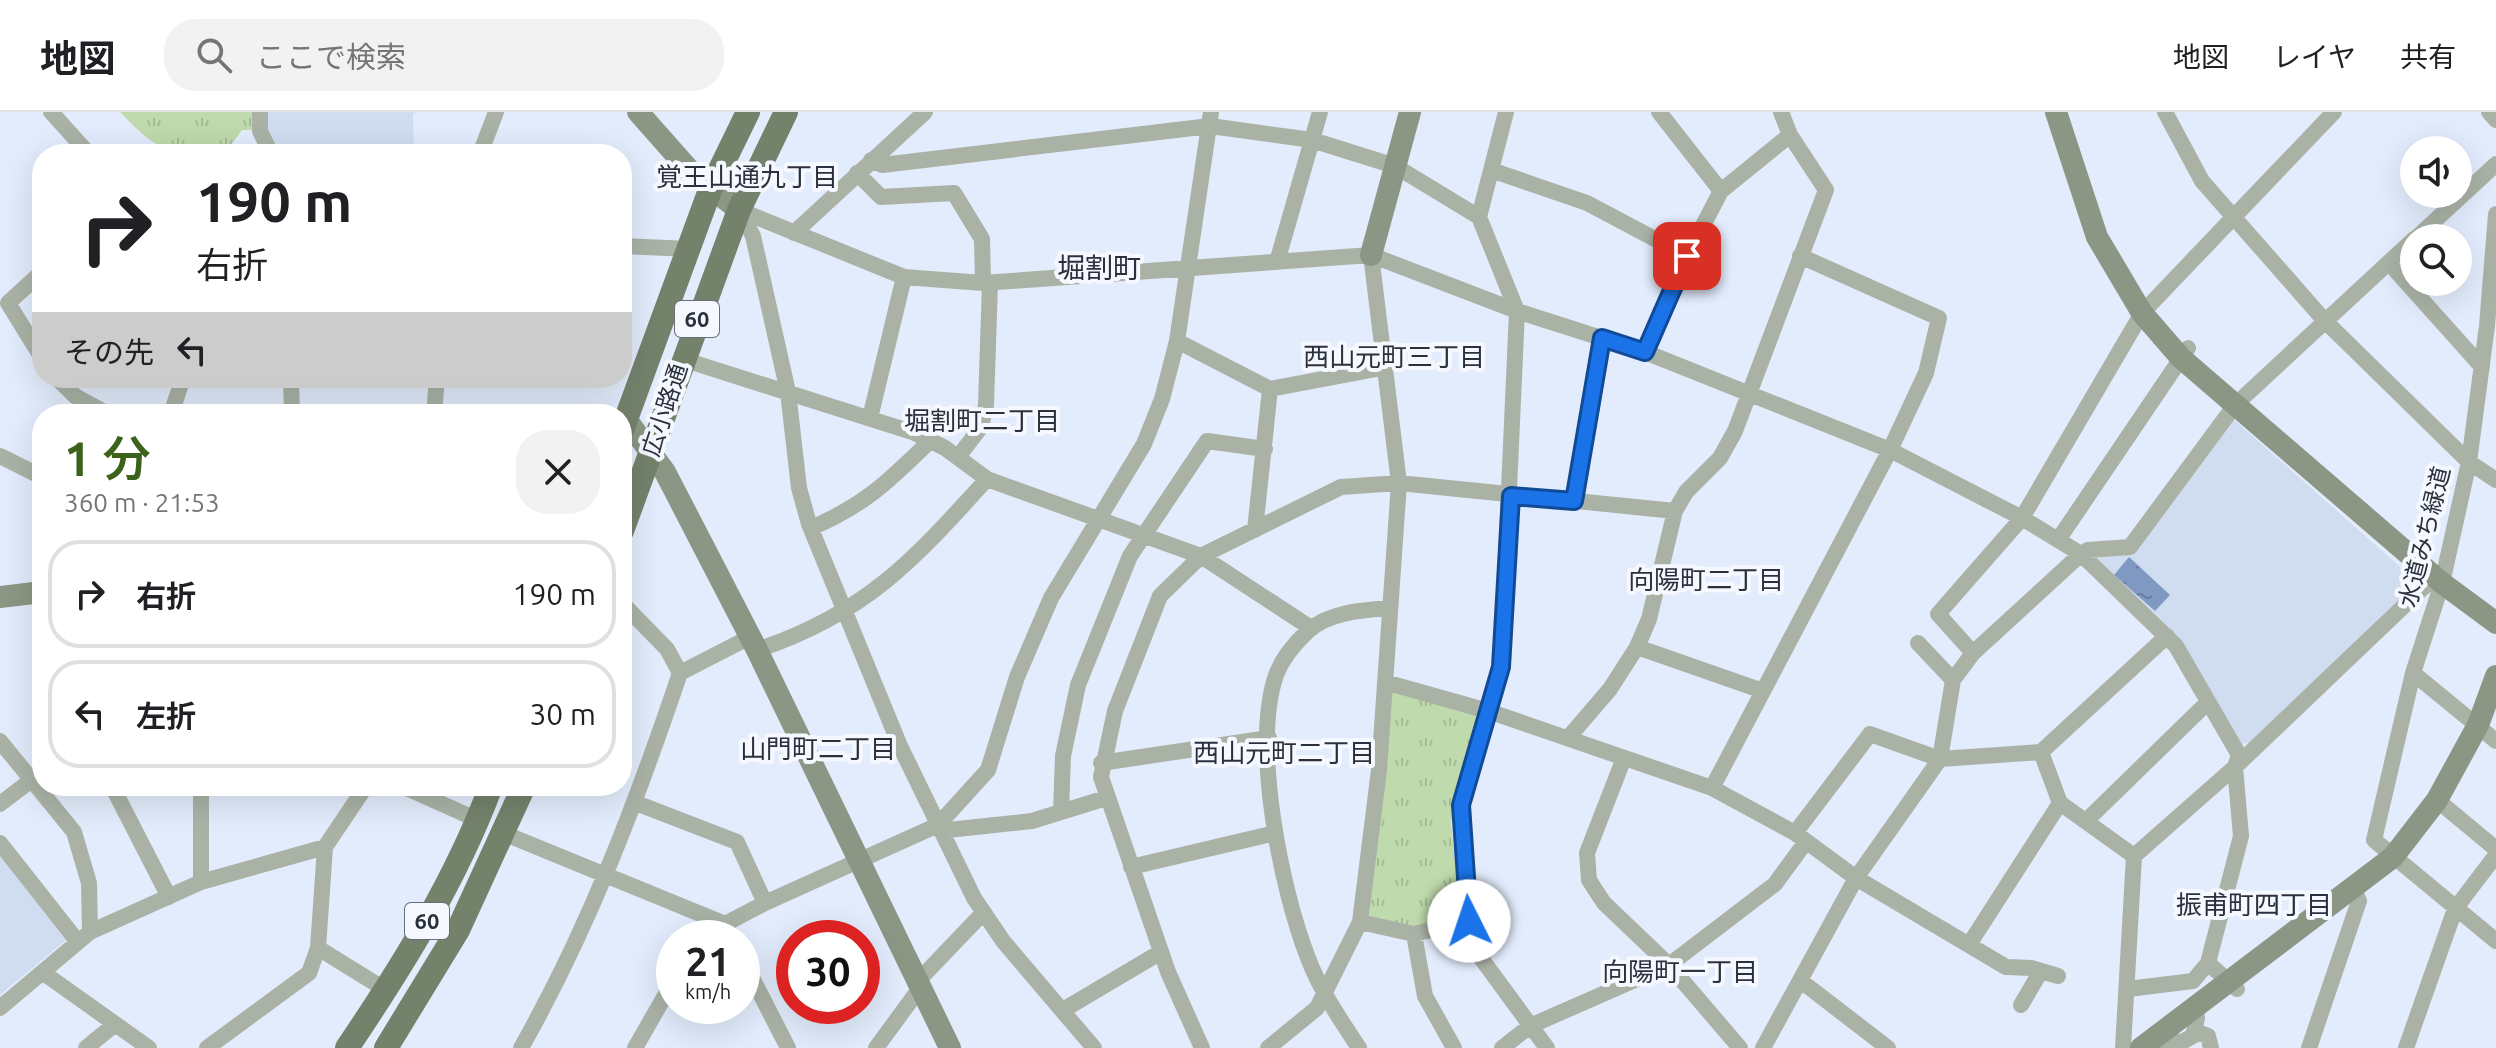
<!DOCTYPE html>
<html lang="ja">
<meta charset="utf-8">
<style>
:root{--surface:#fff;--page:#f2f2f2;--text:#202124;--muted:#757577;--line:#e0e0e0;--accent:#3d621c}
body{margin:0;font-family:Ubuntu,"Noto Sans JP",sans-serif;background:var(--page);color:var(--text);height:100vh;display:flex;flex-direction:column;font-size:30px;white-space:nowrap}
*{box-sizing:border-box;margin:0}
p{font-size:26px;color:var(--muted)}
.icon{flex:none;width:44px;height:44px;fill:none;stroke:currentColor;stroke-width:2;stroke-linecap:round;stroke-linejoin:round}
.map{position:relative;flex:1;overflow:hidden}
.panel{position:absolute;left:32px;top:292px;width:600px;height:392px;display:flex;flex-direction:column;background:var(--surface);border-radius:32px;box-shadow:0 8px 32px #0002}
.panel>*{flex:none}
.hud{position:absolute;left:32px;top:32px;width:600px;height:244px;border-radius:32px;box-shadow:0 8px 32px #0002;background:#fff;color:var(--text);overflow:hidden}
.controls{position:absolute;left:2400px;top:24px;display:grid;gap:16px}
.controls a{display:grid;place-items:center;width:72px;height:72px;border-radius:50%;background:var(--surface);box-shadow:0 8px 32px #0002;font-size:40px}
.speed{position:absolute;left:656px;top:808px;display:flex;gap:16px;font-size:40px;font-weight:700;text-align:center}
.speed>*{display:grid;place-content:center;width:104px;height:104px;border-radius:50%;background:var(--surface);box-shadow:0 8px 32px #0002;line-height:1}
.speed small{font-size:20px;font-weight:400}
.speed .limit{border:12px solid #d22;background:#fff;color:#111}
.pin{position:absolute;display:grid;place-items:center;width:68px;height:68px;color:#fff;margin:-34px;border-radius:16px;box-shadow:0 4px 12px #0006}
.me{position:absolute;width:88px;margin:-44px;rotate:356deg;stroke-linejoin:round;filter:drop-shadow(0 0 6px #0008)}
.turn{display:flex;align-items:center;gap:28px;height:168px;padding:0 32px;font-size:36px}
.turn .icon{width:104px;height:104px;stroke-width:2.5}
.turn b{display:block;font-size:56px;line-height:68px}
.then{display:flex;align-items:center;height:76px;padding:0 32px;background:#0003;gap:16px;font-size:30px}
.round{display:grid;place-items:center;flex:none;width:84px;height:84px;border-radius:32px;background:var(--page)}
.summary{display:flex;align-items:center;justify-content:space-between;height:136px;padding:0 32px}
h1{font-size:48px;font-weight:600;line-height:60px;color:var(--accent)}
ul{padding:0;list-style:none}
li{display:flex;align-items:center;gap:24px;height:108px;margin:0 16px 12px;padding:0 16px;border:4px solid var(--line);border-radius:32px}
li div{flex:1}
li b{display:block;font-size:30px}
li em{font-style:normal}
header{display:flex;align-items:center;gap:48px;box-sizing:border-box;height:112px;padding:0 40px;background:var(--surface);border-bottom:2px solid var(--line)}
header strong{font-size:38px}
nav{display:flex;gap:44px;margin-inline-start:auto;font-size:28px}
.search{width:560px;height:72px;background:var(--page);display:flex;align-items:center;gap:20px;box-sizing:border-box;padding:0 28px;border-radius:32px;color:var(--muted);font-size:30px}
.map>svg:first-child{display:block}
</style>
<header>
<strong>地図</strong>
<div class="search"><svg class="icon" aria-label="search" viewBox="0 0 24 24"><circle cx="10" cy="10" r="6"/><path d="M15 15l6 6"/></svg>ここで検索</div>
<nav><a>地図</a><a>レイヤ</a><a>共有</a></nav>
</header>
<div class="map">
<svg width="2496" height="936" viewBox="0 0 2496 936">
<defs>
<pattern id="grass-tufts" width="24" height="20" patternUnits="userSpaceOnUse" patternTransform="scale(2)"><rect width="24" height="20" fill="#bfdaad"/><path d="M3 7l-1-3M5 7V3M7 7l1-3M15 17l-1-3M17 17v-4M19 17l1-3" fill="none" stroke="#a4bc96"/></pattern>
<pattern id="water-ripples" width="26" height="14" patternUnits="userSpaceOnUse" patternTransform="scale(2)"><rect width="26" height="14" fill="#8099c2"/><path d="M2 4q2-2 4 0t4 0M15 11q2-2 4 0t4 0" fill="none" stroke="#697d9f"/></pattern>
</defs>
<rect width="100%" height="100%" fill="#e2ecfc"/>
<path fill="#d0ddf0" d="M266 0H421L413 1 414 42H287L270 31Z
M2232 306 2417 470 2250 631 2240 632 2175 525 2092 442 2132 441Z
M0 743 66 828 0 883Z"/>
<path fill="url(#grass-tufts)" d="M120 0H254L253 18H242L224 42C168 42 159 41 120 0Z
M1396 578 1476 601 1478 605 1453 689 1451 711 1460 799 1456 807 1415 816 1373 808 1369 803 1390 581Z"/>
<path fill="url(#water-ripples)" d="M2129 445 2170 483 2155 499 2114 463Z"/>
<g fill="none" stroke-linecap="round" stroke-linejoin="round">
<path stroke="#aab2a6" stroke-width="16" d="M51 0 89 42
M260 0V19L271 42
M1506 0 1479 105 1517 199 1501 555 1461 693 1469 809 1478 842 1547 936
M1659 0 1721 79
M2165 0 2202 69 2324 208 2469 350 2496 368
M2489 0 2496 8
M480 42 496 0
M871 48 882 53 1210 14 1312 28 1395 54 1479 105
M1491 58 1587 91 1687 144
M857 61 881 85 954 81 982 127 983 171
M739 98 904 165 983 171 1371 143 1517 199 1645 240 1890 338 2022 406 2081 442 2176 534 2239 643 2235 655 2241 724 2208 851 2237 877
M739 98 753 124 788 280 799 376 809 412 900 634 974 786 1003 829 1094 936
M2496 102 2487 214 2469 350 2442 471 2413 561 2374 728 2496 829
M794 121 925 0
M2416 126 2496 52
M622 134 690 137
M1277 150 1320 0
M2389 151 2482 255
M42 160 8 191 42 246
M1177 229 1270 277 1387 255
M1645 240 1687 144 1721 79 1790 23
M682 247 915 321 945 336 987 367 1201 444 1311 516
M57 266 75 284 108 302
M291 266 292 302
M171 302 183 266
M434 302 437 266
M870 306 904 165
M0 344 42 365
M958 345 981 315 986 293 990 171
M1574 389 1602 226
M811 416C865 393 889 369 930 329
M1255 418 1270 277
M2058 428 2188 236
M622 491 667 537 680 561
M1918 531 1953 568
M1637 535 1763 579
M757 538C865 502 913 449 987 367
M1973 541 1938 502 2022 406 2142 201 2334 0
M2413 561 2496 629
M1385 570 1488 599 1712 676 1795 721 1856 766 2006 855 2031 856 2058 864
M1568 626 1610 577 1637 535 1649 507 1675 399 1686 380 1720 346 1735 319 1826 78 1790 23 1781 0
M0 629 74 720 89 771 90 820
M2041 640 2060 691 2134 744 2123 936
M1624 646 1587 741 1589 768 1604 791 1669 853 1740 936
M1101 651 1269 626
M112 674 169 785
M201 674V770
M402 674 478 708
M1712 676 1890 338 1926 261 1939 206 1800 144
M2437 688 2496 737
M636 691 737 730 765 791
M0 692 42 660
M1061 700 1063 644 1078 573 1130 444 1207 329 1265 337
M2087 708 2207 591
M938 713 948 718 1032 709 1106 686
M1795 721 1870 622 1940 647 2041 640 2167 524
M505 722 725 812 732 826
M0 731 78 830
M2134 744 2235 655 2428 471H2442
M1131 755 1275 721
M1360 810 1414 822 1469 809
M1414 822 1425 884 1454 936
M712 826 725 812 765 791 938 713 988 658 1017 565 1051 486 1144 332 1162 287 1177 229 1211 0
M1970 831 2060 691
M318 836 386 878
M742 846 788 936
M45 862 149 936
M1801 869 1888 936
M917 870 983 801
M2128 877 2193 869 2208 851
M2021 893 2041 859
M0 896 90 820 201 770 325 735
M1063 898 1161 840
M2195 919 2208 924 2211 936
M86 936 114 913
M207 936 309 861 318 836 325 735 366 674
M521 936C589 816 636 691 680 561L750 525
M635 936 674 868
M876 936 920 876
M1202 936 1168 860 1101 665 1115 599 1160 484 1201 444 1341 375 1399 371 1675 399
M1268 936 1317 896 1360 810 1379 658 1399 371 1371 143
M1359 936C1340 907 1320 878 1308 846 1281 777 1252 634 1276 563 1282 547 1295 531 1308 519 1329 500 1363 498 1389 496
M1502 936 1530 914 1669 853 1775 772 1805 731
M1763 936 1856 766 1940 647 1953 568 1973 541 2081 442 2088 438 2130 435 2235 293 2414 127
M2160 936 2168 929 2182 930 2193 924 2197 906 2195 896
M2309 936 2359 789 2354 777
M2406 936 2455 797 2496 743"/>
<path stroke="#8b9684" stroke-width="22" d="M638 0 692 61 739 98
M2056 0 2097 125 2142 201 2181 246 2442 471 2496 511
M1371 143 1410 0
M626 307 665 360 757 538 950 936
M0 485 42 480
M2141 936 2393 745 2437 688 2478 613 2496 564"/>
<path stroke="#74826c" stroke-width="24" d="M622 318 710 78 748 0
M622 419 739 98 786 0
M347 936C403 853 456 768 491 674
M386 936 458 818 524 674"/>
</g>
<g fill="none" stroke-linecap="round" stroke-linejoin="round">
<g stroke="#114b97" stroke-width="20">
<path id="route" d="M1469 809 1461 693 1501 555 1511 384 1574 389 1602 226 1645 240 1687 144"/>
</g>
<use href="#route" stroke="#1a73e8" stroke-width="14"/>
</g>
<g text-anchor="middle" stroke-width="8" stroke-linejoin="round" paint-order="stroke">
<g fill="#f5f8fe" stroke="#686d76" stroke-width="2">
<rect x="675" y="189" width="44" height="36" rx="6"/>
<rect x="405" y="791" width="44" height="36" rx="6"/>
</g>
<g font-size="22" font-weight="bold" fill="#2b313c">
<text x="697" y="215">60</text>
<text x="427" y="817">60</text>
</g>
<g font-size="24" fill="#2b313c" stroke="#f5f8fe">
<text transform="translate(665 298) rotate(-72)" y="8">広小路通</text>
<text transform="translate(2425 425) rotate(-76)" y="8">水道みち緑道</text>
</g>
<g font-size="26" fill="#2b313c" stroke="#f5f8fe">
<text x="747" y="74">覚王山通九丁目</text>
<text x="1394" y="254">西山元町三丁目</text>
<text x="982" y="318">堀割町二丁目</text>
<text x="1706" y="477">向陽町二丁目</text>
<text x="818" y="646">山門町二丁目</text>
<text x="1284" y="650">西山元町二丁目</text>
<text x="2254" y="802">振甫町四丁目</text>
<text x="1680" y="869">向陽町一丁目</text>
</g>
<g font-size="28" fill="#2b313c" stroke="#f5f8fe">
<text x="1099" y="166">堀割町</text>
</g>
</g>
</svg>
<div class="controls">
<a><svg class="icon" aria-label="sound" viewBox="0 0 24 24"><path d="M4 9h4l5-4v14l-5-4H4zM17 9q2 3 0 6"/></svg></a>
<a><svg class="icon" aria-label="search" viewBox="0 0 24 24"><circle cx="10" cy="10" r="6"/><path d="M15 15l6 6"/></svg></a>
</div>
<div class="speed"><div>21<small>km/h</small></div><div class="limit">30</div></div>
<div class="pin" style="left:1687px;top:144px;background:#d93025"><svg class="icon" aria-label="arrive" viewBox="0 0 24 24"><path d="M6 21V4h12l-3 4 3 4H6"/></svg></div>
<svg class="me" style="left:1469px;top:809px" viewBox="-20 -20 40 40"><circle r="19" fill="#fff"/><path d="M0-13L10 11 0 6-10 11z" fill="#1a73e8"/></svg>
<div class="hud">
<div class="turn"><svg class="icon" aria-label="right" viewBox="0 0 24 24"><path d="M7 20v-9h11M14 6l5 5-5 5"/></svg><div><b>190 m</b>右折</div></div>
<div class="then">その先<svg class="icon" aria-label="left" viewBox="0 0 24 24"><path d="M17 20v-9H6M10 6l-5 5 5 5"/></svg></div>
</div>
<section class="panel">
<div class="summary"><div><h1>1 分</h1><p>360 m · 21:53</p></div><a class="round"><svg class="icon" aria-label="close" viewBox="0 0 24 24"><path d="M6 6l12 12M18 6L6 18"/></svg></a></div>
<ul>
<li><svg class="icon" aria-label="right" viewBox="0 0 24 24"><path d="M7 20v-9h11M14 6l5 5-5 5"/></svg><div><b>右折</b></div><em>190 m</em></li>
<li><svg class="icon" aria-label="left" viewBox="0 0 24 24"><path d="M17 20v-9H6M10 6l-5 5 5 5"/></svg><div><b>左折</b></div><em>30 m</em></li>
</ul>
</section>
</div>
